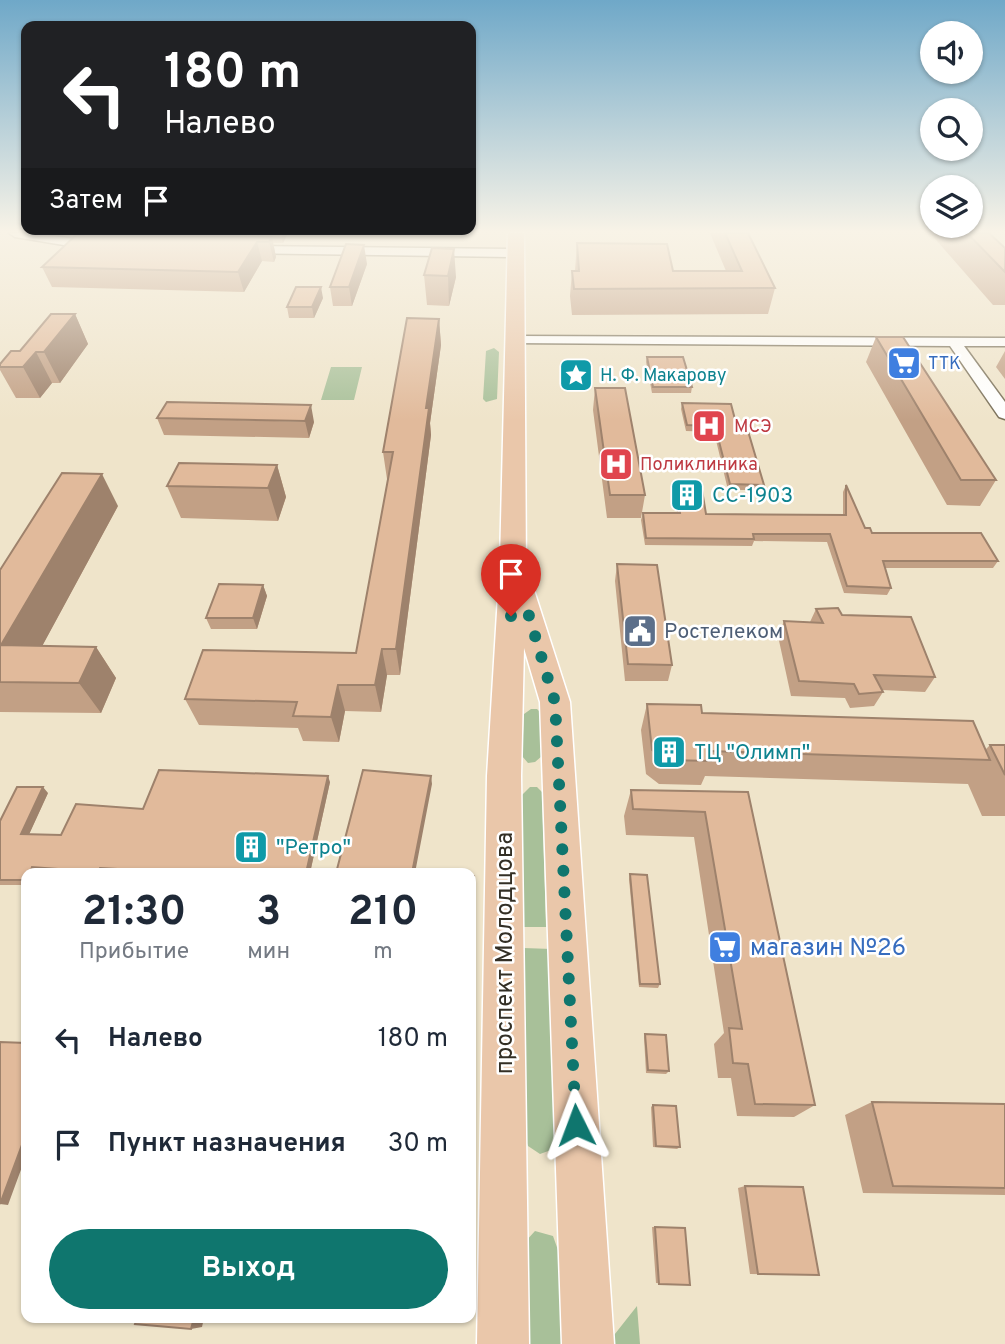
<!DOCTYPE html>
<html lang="ru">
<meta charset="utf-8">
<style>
:root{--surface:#fff;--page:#f2f2f3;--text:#1f2937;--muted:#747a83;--accent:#0f766e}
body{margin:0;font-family:Overpass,sans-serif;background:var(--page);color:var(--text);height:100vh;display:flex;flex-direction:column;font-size:26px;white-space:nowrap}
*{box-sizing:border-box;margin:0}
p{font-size:23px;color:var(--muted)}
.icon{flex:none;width:38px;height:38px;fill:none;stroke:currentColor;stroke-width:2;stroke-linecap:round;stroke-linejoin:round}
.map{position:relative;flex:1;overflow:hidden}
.details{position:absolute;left:21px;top:868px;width:455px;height:455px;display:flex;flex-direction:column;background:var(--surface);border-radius:14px;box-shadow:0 2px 5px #0004}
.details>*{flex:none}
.hud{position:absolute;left:21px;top:21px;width:455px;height:214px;border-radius:14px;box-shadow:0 2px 5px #0004;background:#202124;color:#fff;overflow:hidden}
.controls{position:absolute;left:920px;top:21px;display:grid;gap:14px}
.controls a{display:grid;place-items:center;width:63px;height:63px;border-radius:50%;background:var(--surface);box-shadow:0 2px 5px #0004;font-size:35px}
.pin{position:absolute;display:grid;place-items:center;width:60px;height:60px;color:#fff;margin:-72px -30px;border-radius:50% 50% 50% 0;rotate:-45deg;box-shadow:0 0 7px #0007}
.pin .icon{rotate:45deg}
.me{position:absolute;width:77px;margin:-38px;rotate:357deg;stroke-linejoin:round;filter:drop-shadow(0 0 5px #0008)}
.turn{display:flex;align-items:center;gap:24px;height:147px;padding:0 28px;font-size:32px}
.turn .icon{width:91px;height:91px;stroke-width:2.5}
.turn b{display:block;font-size:49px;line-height:60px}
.then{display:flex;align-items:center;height:66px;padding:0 28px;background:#0003;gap:14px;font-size:26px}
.eta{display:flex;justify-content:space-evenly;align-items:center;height:119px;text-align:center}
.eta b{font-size:42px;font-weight:700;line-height:49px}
.button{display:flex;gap:14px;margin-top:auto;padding:14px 28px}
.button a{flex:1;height:80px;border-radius:42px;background:var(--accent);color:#fff;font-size:28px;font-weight:700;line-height:80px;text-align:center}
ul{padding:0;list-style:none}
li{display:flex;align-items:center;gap:21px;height:105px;padding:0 28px}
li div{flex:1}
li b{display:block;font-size:26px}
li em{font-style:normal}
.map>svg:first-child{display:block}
</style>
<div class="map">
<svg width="1005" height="1344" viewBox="0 0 1005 1344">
<rect width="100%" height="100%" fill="#efe4ca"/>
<path fill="#a8c099" d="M494 348 499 352 497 399 486 402 483 399 486 351Z
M331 367H362L354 400H321Z
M531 709H537L542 714V756L535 762 528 763 522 756 524 714Z
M530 787H537L542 792 546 927H523L522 795Z
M523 948 552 949 557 1136 551 1150 540 1154 528 1146 525 1138Z
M535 1231 553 1236 559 1253 562 1344H524L525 1242Z
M637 1306 640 1344H607Z"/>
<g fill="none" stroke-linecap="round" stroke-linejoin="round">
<g stroke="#796f58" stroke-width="3">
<path id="minor" d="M9 233H34L100 243 106 247 100 251 15 237Z
M247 246 516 249 522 253 516 257 243 253V247Z
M516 336 1005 338V346H964L1005 402V419L999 417 950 346 511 343 509 340Z"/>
</g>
<g stroke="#fff" stroke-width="3">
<path id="major" d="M508 233H524L526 577 532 584 570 702 614 1344H562L540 702 524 648 521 776 529 1344H477L487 776 500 563Z"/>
</g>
<use href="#minor" fill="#fff" fill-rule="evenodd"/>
<use href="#major" fill="#eac7aa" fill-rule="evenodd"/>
</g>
<path fill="#c2a085" d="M180 233 177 236 257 237 288 233 283 243H273L276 257 274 262 262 261 244 292 52 287 42 267 106 234Z
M710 233H748L775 288 768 314 572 315 570 296 572 271H575L577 243 673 271H726Z
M930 233H989L1005 248V305H993Z
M432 248 456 277 449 306 427 305 424 275Z
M367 264 352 306H333L330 287Z
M323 298 314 318H289L287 307Z
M75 314 88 344 60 383H52L40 398H16L0 370V364Z
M439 319 441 345 430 423 431 435 400 675H387L381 712 345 711 339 742 303 741 298 728 199 725 185 699 356 653 388 479H387L383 452Z
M876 337 996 480 980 506 947 505 866 362Z
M1005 351V379L996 367Z
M647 357 692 387 691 393H652L646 362Z
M595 388 645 495 641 518H607L593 410Z
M682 403 738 431 764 485 762 490H728L714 432 686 431 681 409Z
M157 418 314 422 309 438 164 435Z
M277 465 286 497 278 521 181 518 167 486Z
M676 483 706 514 843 515V492L846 485 865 528 872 533 998 561 993 568H885L891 588 887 595 844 593 827 542 754 541 752 546 645 545 641 520 643 513H677L674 490Z
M118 506 42 646 96 647 116 678 101 713 0 712V570Z
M617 564 672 665 668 681H625L615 581Z
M263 585 267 596 257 629H211L206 618Z
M816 609 842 615 935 677 925 692 882 690 883 692 874 706 850 708 845 698 791 696 778 636 784 621 810 622Z
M647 704 702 713 985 750 990 745H1005V816H982L968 784 705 776 701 785 659 784 646 774 641 730Z
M330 782 310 873H53L38 872 26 873V885H0V821L48 793 29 834 61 835 143 809Z
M631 790 748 792 815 1105 794 1117 737 1116 731 1078H718L714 1044 724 1033 694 837 626 835 624 816Z
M630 874 660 984 658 988 639 987 629 879Z
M645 1034 669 1071 666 1074 646 1073 644 1037Z
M872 1102 1005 1104V1195L863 1193 845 1115Z
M653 1105 680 1147 677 1149 653 1147 651 1107Z
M745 1186 819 1275 750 1274 738 1188Z
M652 1227H655L690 1285 656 1283Z"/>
<path fill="#9e826c" d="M284 233H288L283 243 282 238Z
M272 237 276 257 274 262 269 242Z
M257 242 262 261 244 292 238 272Z
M364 245 367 264 352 306 349 287Z
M454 249 456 277 449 306 448 276Z
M321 287 323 298 314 318 312 307Z
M75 314 88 344 60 383 44 352Z
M439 319 441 345 430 423 431 435 400 675 396 649 426 408Z
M36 352 52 383 40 398 23 367Z
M311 405 314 422 309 438 305 421Z
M277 465 286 497 278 521 268 488Z
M102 474 118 506 26 676 1 645Z
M263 585 267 596 257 629 253 618Z
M96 647 116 678 101 713 79 683Z
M382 649 387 675 381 712 375 685Z
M338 685 345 711 339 742 331 717Z
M328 776 330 782 310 873H306Z
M431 776 432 784 415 873H412Z
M43 787 48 793 27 839 21 834Z
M32 867 38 872V873H30Z
M100 868 105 873H99L98 872Z
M26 1134V1156L8 1205 0 1204Z
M194 1318H204L202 1327 191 1329Z"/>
<path fill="#e1ba9b" stroke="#9e826c" stroke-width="2" d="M87 233 112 235 272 237 269 242H257L238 272 42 267 76 235H84Z
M108 233H174L172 236 106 234Z
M260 233H284L282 238 257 237Z
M725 233H748L775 288 574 289 572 271H579L577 243 667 244 673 271H742Z
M967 233H989L1005 248V272Z
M346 244 364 245 349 287H330Z
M432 248 454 249 448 276 424 275Z
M296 287H321L312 307H287Z
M51 314H75L44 352H36L23 367H0V364L11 351H20Z
M407 318 439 319 426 408H429L396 649H382L375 685H338L331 717 293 716 297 702 185 699 203 650 356 653 393 452H383Z
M876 337H903L996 480H961Z
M647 357H683L692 387H653Z
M595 388H625L645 495H610Z
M167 402 311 405 305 421 157 418Z
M682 403 731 404 738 431H748L764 485 730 484 715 426 687 425Z
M179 463 277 465 268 488 167 486Z
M62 473 102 474 1 645 96 647 79 683 0 682V570Z
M676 483 701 484 706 514 846 515V485L865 528H870L872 533H981L998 561H883L891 588 847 586 830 534H753L754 539 646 538 643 513H680Z
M617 564 657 565 672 665 628 664Z
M219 584 263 585 253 618H206Z
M838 608 842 615 911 617 935 677 874 675 883 692 859 694 854 684 799 681 784 621 823 623 816 609Z
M647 704 701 705 702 713 973 721 990 760 709 751 711 761 667 760 652 750Z
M990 745H1005V775Z
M159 770 328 776 306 873H171V872L100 868 98 872 32 867 30 873H26V880H0V821L17 787H43L21 834 61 835 76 804 143 809Z
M363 770 431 776 412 873H336Z
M631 790 748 792 815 1105 755 1104 748 1064 733 1063 729 1028 742 1029 705 812 633 809Z
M630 874 647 875 660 984H640Z
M471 876H474L471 928Z
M645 1034 666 1035 669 1071 648 1070Z
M0 1042 26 1043V1134L0 1204Z
M872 1102 1005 1104V1188L893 1186Z
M653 1105 676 1106 680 1147 656 1146Z
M745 1186 803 1187 819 1275 758 1274Z
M655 1227 685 1228 690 1285 659 1284Z
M137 1318H194L191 1329 135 1324Z
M255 1318H331V1319Z"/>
<linearGradient id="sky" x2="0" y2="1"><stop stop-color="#6fa8c8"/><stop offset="0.55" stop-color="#f8f3e7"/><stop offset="1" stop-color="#f8f3e7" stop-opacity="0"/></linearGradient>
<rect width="1005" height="421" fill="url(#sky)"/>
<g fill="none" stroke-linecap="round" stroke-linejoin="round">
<path stroke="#0f766e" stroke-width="12" stroke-dasharray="0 21.6" d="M511 616 513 563 555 702 576 1125"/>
</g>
<defs>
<g id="supermarket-square" transform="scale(1.75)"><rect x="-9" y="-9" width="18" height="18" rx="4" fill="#3f7fe0" stroke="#fff"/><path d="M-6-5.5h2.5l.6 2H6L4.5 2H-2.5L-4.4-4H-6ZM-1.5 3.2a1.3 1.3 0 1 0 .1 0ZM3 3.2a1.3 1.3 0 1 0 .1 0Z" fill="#fff"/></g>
<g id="sight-square" transform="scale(1.75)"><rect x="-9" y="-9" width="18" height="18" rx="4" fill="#0f9aa8" stroke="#fff"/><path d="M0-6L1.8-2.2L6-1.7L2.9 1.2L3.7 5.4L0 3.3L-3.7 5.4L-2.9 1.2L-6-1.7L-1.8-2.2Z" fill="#fff"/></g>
<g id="hospital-square" transform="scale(1.75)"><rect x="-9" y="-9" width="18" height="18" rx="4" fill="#e0444e" stroke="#fff"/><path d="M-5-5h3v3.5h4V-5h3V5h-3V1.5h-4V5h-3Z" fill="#fff"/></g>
<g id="building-square" transform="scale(1.75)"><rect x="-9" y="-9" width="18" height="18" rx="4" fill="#0f9aa8" stroke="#fff"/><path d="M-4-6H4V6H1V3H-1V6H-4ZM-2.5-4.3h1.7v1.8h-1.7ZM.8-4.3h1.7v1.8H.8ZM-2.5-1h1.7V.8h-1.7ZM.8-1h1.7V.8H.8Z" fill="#fff"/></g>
<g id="civic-square" transform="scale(1.75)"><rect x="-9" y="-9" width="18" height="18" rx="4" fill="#5c6f8a" stroke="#fff"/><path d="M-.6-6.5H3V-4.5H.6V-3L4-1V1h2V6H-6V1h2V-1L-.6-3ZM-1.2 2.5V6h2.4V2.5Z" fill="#fff"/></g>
</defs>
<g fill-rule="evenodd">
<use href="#supermarket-square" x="904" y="363"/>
<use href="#sight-square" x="576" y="375"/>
<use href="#hospital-square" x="709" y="426"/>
<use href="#hospital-square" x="616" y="464"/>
<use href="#building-square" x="687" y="495"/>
<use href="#civic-square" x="640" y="631"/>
<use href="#building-square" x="669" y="752"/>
<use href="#building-square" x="251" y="847"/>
<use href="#supermarket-square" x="725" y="947"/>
</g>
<g text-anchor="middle" stroke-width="5" stroke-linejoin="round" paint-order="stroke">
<g font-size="18" fill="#366cbe" stroke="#fff" text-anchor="start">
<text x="928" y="369">ТТК</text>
</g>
<g font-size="18" fill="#0d838f" stroke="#fff" text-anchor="start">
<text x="600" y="381">Н. Ф. Макарову</text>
</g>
<g font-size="18" fill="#be3a42" stroke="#fff" text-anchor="start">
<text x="734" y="432">МСЭ</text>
<text x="640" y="470">Поликлиника</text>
</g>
<g font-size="21" fill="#0d838f" stroke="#fff" text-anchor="start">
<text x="712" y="502">СС-1903</text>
<text x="694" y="759">ТЦ "Олимп"</text>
<text x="276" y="854">"Ретро"</text>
</g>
<g font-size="21" fill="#4e5e75" stroke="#fff" text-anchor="start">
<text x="664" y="638">Ростелеком</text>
</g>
<g font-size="24" fill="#366cbe" stroke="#fff" text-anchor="start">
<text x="750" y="955">магазин №26</text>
</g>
<g font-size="24" fill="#332f25" stroke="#fff">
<text transform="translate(504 953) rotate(-90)" y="8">проспект Молодцова</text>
</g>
</g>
</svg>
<div class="controls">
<a><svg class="icon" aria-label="sound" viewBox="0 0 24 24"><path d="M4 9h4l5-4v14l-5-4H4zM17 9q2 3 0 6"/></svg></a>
<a><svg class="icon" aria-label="search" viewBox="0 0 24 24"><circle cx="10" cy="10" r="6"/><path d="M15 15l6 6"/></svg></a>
<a><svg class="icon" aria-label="layers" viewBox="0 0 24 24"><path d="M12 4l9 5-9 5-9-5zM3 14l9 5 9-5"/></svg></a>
</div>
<div class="pin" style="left:511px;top:616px;background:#d93025"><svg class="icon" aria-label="arrive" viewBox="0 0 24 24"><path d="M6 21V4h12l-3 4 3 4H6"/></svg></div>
<svg class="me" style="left:576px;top:1125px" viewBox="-20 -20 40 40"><path d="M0-17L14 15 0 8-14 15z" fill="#0f766e" stroke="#fff" stroke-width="4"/></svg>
<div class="hud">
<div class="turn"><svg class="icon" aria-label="left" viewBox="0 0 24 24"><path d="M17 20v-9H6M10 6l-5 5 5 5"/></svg><div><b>180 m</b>Налево</div></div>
<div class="then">Затем<svg class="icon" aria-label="arrive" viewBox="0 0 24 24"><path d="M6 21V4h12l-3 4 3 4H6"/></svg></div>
</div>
<section class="details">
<div class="eta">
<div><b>21:30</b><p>Прибытие</p></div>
<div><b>3</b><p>мин</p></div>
<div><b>210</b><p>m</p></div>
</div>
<ul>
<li><svg class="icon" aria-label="left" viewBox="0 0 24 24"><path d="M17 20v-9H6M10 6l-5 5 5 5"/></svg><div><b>Налево</b></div><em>180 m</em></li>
<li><svg class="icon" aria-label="arrive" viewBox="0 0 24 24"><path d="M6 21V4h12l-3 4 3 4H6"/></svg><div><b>Пункт назначения</b></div><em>30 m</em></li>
</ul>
<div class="button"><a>Выход</a></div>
</section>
</div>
